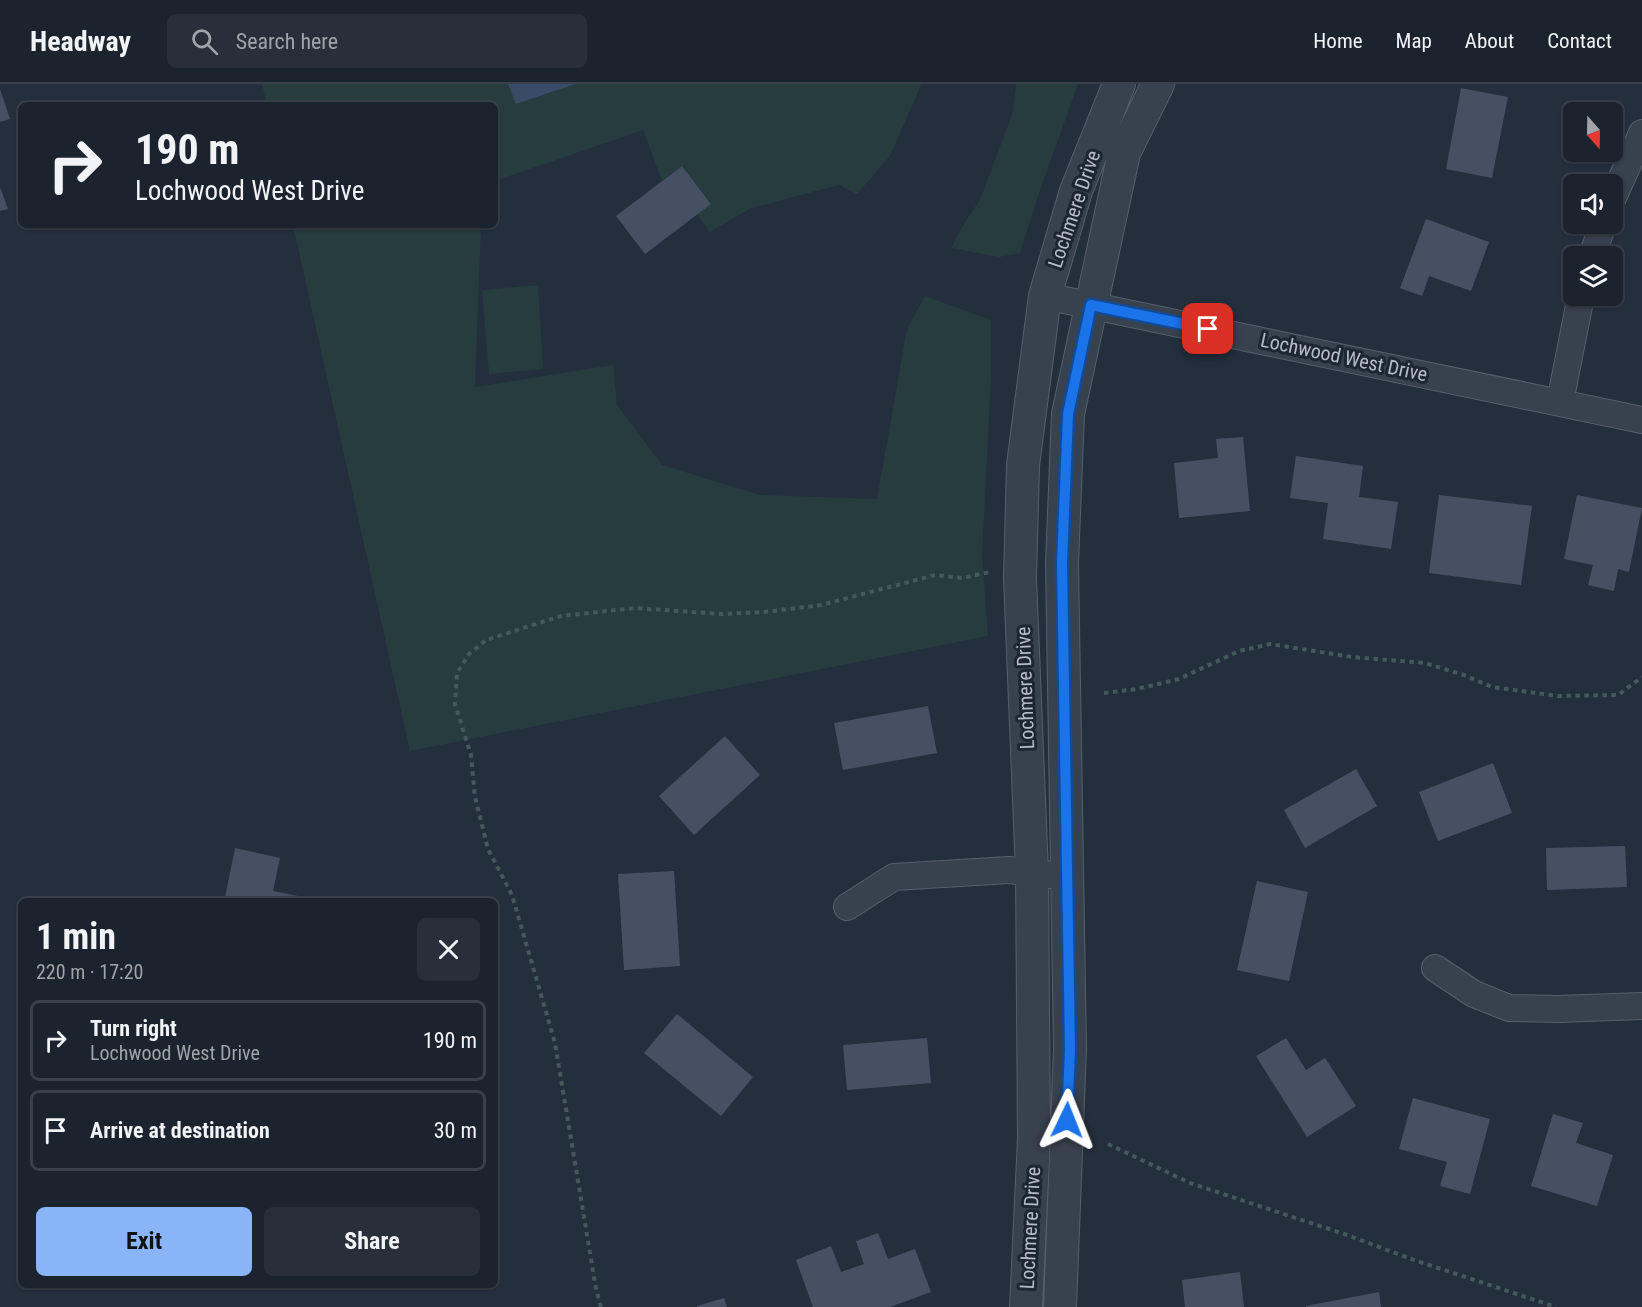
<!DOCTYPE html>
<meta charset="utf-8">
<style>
:root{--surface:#1b232e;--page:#282f3a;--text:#f1f3f6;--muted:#a0a4aa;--line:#39404a;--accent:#8ab4f8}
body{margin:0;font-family:"Roboto Condensed",sans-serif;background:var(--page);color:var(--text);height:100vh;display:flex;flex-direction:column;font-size:22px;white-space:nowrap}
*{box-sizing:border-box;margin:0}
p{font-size:20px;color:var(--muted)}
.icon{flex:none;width:33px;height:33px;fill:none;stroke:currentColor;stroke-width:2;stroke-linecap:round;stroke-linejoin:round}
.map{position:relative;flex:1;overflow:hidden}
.drawer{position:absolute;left:18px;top:814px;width:480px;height:390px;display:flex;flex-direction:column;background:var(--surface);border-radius:9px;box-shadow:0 2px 4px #0004,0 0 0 2px var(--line)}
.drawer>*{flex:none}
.banner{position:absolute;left:18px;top:18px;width:480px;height:126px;border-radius:9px;box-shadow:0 2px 4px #0004,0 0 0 2px var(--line);background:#1b232e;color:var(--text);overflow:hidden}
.needle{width:39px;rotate:160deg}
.buttons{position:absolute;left:1563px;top:18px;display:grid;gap:12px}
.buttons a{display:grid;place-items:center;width:60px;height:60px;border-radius:9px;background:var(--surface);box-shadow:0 2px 4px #0004,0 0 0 2px var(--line);font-size:30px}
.pin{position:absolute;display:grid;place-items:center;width:51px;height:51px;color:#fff;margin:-26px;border-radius:12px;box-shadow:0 3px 9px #0006}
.me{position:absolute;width:66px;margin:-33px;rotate:2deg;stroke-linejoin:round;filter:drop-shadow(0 0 4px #0008)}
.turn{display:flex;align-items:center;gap:21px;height:126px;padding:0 18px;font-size:27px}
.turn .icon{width:78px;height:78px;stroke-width:2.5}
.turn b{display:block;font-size:42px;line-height:51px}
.round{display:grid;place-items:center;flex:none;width:63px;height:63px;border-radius:9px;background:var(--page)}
.headline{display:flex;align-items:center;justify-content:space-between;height:102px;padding:0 18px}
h1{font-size:36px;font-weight:700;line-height:45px}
.cta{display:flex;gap:12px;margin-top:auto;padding:12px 18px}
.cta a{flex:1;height:69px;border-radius:9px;background:var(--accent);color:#111;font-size:24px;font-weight:700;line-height:69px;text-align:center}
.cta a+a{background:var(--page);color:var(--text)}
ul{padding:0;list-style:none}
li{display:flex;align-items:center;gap:18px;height:81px;margin:0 12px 9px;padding:0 6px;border:3px solid var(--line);border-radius:9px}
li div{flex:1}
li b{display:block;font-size:22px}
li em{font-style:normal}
header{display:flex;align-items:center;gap:36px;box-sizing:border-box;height:84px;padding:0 30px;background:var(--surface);border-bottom:2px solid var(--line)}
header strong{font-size:28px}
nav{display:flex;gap:33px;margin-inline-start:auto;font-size:21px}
.search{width:420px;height:54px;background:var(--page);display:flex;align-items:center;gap:15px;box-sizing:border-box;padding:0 21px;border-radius:9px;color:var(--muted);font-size:22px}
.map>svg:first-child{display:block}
</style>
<header>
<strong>Headway</strong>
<div class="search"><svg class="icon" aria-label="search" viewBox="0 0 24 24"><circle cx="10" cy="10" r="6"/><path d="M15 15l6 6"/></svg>Search here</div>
<nav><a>Home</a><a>Map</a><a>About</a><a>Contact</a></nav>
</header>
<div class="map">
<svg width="1642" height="1223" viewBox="0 0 1642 1223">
<rect width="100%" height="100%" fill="#242f3e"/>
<path fill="#263c3f" d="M262 0H921V1L890 72 857 110 839 101 751 124 710 148 697 130 711 119 682 82 662 97 643 46 495 97V21H267Z
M1016 0H1078L1039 109 1020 169 999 173 951 164 965 138 980 116 1013 28Z
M293 141H481L475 303 613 281 617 321 662 381 760 411 877 415 907 245 925 212 991 236V294L982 472 988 552 410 667Z
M538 201 543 285 489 290 482 206Z"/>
<path fill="#394c67" d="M508 0H575L516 20Z"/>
<path fill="#455162" d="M1461 4 1508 13 1492 94 1446 85Z
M0 5 10 35 0 38Z
M682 82 711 120 645 170 616 132Z
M0 103 8 125 0 127Z
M1426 135 1489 158 1471 207 1429 192 1422 212 1400 204Z
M1243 353 1250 427 1179 434 1174 379 1218 374 1216 355Z
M1296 372 1363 382 1359 413 1398 418 1391 465 1323 455 1328 419 1290 414Z
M1439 411 1532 422 1521 501 1429 489Z
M1577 411 1642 424 1629 488 1618 485 1614 507 1588 501 1593 481 1564 475Z
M928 622 937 669 843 686 834 639Z
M725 652 760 691 694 751 659 712Z
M1493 679 1512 729 1438 757 1419 708Z
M1356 685 1377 722 1305 764 1284 726Z
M1625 762 1627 803 1547 806 1546 764Z
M235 764 280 774 273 807 298 812 296 818H224Z
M674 787 680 882 624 886 618 790Z
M1257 797 1308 808 1289 897 1237 886Z
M677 930 753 993 721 1032 644 969Z
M927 954 931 999 847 1006 843 961Z
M1286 954 1306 986 1325 974 1356 1022 1307 1053 1256 972Z
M1413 1014 1490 1035 1470 1110 1440 1102 1447 1078 1399 1065Z
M1553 1030 1583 1039 1576 1059 1613 1071 1597 1122 1531 1102Z
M878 1149 888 1175 915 1165 931 1208 890 1223H813L796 1176 831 1162 841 1188 864 1180 856 1157Z
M1240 1188 1244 1223H1185L1182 1196Z
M1379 1208 1381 1223H1306V1222Z
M724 1214 727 1223H697V1222Z"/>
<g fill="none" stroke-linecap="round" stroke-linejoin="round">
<g stroke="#565f6c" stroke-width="28">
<path id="minor" d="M1612 116 1642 49
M1592 172 1603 140
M1045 212 1642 336
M1560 318 1581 212
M847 823 894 793 1009 786 1068 793
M1435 884 1474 910 1509 924 1558 925 1642 922"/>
</g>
<g stroke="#565f6c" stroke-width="34">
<path id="tertiary" d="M1026 1223 1034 1054 1032 789 1020 494 1023 381 1045 212 1076 107 1119 0
M1060 1223 1070 965 1062 479 1068 330 1124 69 1158 0"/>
</g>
<path stroke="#44595c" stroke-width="4" stroke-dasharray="4.5 4.5" stroke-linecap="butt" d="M1104 609 1137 605 1179 595 1239 567 1270 560 1352 573 1425 579 1464 591 1492 603 1558 612 1618 611 1642 593
M1108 1060 1190 1099 1347 1151 1414 1176 1556 1223
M601 1223 596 1205 555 959 512 811 488 765 475 713 471 671 455 620 457 589 469 570 486 556 561 532 635 524 722 530 764 528 821 521 935 491 962 494 990 488"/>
<use href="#minor" stroke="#38414e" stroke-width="26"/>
<use href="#tertiary" stroke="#38414e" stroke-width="32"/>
</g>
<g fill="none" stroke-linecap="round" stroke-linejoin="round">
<g stroke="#114b97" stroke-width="15">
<path id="route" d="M1067 1036 1070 966 1062 479 1068 330 1091 221 1208 245"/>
</g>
<use href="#route" stroke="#1a73e8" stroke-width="10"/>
</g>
<g text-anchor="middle" stroke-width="6" stroke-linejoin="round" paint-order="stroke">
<g font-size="20" fill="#b4bcc9" stroke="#1d2633">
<text transform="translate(1074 125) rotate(-71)" y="7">Lochmere Drive</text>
<text transform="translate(1344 273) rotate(12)" y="7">Lochwood West Drive</text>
<text transform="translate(1025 604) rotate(-92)" y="7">Lochmere Drive</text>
<text transform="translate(1030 1144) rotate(-87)" y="7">Lochmere Drive</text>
</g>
</g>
</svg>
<div class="buttons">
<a><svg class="needle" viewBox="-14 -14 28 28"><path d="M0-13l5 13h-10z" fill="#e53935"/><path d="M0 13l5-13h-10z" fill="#a0a4aa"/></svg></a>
<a><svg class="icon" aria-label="sound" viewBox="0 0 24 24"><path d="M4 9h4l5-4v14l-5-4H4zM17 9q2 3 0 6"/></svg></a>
<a><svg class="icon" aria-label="layers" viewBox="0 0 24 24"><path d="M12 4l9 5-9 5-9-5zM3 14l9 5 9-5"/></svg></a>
</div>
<div class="pin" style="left:1208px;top:245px;background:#d93025"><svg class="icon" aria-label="arrive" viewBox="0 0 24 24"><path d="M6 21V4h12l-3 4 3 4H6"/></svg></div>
<svg class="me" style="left:1067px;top:1036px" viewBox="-20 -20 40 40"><path d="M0-17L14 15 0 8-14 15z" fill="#1a73e8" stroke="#fff" stroke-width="4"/></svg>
<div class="banner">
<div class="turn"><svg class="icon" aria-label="right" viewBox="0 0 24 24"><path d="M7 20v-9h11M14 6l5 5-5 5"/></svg><div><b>190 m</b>Lochwood West Drive</div></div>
</div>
<section class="drawer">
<div class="headline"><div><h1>1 min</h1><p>220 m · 17:20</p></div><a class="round"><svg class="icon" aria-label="close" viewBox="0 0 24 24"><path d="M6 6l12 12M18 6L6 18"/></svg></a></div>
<ul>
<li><svg class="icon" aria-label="right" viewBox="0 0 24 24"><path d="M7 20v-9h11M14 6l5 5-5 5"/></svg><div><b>Turn right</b><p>Lochwood West Drive</p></div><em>190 m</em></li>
<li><svg class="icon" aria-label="arrive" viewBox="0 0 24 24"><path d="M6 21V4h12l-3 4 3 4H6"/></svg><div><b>Arrive at destination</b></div><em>30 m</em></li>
</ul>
<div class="cta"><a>Exit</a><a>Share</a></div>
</section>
</div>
